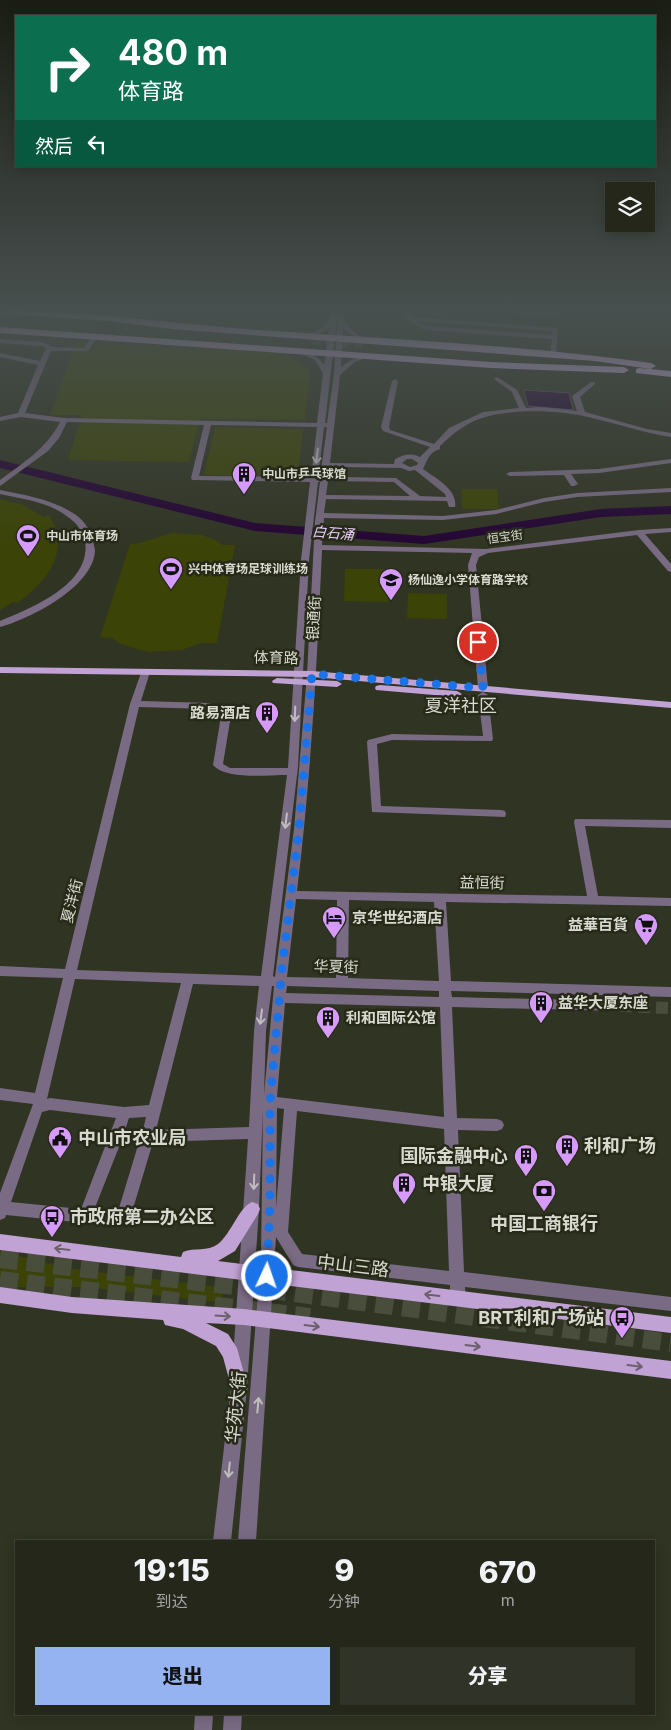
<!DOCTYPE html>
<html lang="zh">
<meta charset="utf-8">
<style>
:root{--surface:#24271a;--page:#303327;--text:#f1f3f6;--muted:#a3a5a2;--line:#414439;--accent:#95b2f1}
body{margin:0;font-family:Inter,"Noto Sans SC",sans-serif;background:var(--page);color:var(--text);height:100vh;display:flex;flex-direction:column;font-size:19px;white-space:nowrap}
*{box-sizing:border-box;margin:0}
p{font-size:16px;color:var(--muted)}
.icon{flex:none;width:28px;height:28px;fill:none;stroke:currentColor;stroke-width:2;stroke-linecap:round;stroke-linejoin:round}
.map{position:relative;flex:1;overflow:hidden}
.side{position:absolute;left:15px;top:1540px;width:640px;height:175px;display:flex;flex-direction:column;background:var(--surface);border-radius:0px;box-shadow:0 2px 12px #0003,0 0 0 1px var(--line)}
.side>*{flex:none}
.hud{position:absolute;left:15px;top:15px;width:641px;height:152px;border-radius:0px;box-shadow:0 2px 12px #0003,0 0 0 1px var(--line);background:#0b6e4f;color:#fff;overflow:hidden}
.fabs{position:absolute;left:605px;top:182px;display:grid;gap:10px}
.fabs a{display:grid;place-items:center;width:50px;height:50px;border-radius:0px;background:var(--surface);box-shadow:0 2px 12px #0003,0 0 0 1px var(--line);font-size:25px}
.pin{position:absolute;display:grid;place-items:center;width:42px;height:42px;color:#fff;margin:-21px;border:2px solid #fff;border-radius:50%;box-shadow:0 1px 5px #0007}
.me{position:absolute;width:55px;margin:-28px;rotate:3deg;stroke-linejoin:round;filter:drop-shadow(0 0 4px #0008)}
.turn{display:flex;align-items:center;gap:18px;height:105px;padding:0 20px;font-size:22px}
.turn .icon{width:65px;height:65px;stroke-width:2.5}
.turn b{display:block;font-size:35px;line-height:42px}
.then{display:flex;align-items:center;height:48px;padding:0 20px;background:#0003;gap:10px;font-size:19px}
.eta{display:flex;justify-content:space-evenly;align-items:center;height:85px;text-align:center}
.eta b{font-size:30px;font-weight:800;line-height:35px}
.primary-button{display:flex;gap:10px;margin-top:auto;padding:10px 20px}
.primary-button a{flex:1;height:58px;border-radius:0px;background:var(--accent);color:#111;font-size:20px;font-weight:800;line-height:58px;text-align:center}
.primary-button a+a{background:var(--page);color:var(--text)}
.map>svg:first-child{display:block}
</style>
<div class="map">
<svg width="671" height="1730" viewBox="0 0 671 1730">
<rect width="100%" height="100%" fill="#303422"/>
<path fill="#3b4306" d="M75 343 282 352 310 369 305 420 200 419 189 462 68 460 82 415H50Z
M215 427 303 429 298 476 204 475Z
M461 489H497L499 509H462Z
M0 499 24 505 43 517 49 515C72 552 47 580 18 603L13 602 0 610Z
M173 533 202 535 215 540 223 545H235L217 643H201L182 650 148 652 121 644 112 638 100 637 130 544C144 544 158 536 173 533Z
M345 569H387L388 602 344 601Z
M408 593 447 594V619L407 618Z
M0 1251 66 1268 217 1287 222 1291 223 1296 216 1302 85 1287H0Z"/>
<path fill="#230333" stroke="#594462" d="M524 390 569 393 573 410 528 406Z"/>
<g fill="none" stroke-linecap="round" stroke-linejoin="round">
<path fill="#230333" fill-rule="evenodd" d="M0 460 255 523 424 536 601 509 671 506V514L601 517 424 544 255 531 0 468Z"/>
<path stroke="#494d3c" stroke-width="12" stroke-dasharray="12 6" stroke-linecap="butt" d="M620 1006 671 1008"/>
<path stroke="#494d3c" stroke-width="18" stroke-dasharray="18 9" stroke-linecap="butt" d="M0 1259 294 1293 671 1343
M0 1280 310 1317"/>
<path stroke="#494d3c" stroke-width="9" stroke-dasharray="9 5" stroke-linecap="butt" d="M312 340 365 344"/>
<path fill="#796b83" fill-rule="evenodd" d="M111 311H117L111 319H107L106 318Z
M331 311H337V318L325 423H327L334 374 338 311H344C343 328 355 331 366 340L361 341 343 329 341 367 351 360 369 354 372 356 355 362 340 375 330 463 394 464 395 459C403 455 411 452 420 457L430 447 383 431 381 427 392 381 395 379 398 381 389 427 390 430 434 444 449 428 483 412 519 408 512 392 494 379 497 377 517 390 526 408 540 407 577 411 572 396 591 382H595V384L580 397 585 412 647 429 671 433V437C644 433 619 424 592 418 562 410 519 409 489 416 470 420 453 433 440 446V449C429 452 427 461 423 469 435 478 458 489 455 507H449L447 501 326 499 324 513 443 516 496 510 544 498 577 493 671 488V492L577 497 544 502 496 514 443 520 324 518 322 545 486 549 639 530 671 528V532L645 534 671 564V572L668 571 637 535 488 553 479 557 476 565 488 688 483 691 478 688 468 565 472 553 322 550C317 664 311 777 297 891L587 896 574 822 575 819 671 820V828L585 826 598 896 671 898V906L446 902 451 981 671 987V997L451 991 452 997 620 1001 624 1002 626 1006 624 1010 620 1011 452 1007 457 1118 497 1119 502 1121 504 1125 502 1129 497 1131 458 1130 464 1272 671 1297V1311L465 1287 466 1298 463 1303 458 1305 453 1303 450 1298V1285L298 1267 293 1265 276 1237 256 1541H238L261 1257 263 1109 259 1209 247 1388 231 1541H213L231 1388 248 1139 153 1142 132 1212 130 1217 116 1226 6 1215 5 1218 0 1220V1193L33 1104 0 1100V1088L35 1093 63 978 0 976V966L65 969 130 704 142 670H148L150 672 141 701 209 703 230 713 231 715 223 764 230 768H288L301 560 310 482 192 480 191 478 204 425 67 422 59 438 48 451 0 486V480C24 462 46 449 60 422L21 417 0 421V417L18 413 38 365 0 357V353L40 361 46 348 42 346 0 343V339L43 342 53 347 84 348 92 336 97 337 88 351H51L25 413 64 418 317 423 323 373 315 360 296 351C304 346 319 357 324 365L329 329 312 337 307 336C318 329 329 327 331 311ZM211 425 317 427 311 477 199 476ZM324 427H327L320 478H318ZM407 459H412L418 463 417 465 410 467 402 463ZM330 467H334L335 481 394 482 410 496 326 495ZM342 467 401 468 409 471 415 470 445 494 446 497 420 496 396 478 342 477ZM318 482H320L315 522 307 674 294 829 275 977 273 976 298 767 309 560ZM139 707 207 709 221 716 213 765C226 780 267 775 287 775L261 976 77 970ZM296 899 337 900 336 978 287 977ZM349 900 434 902 439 981 348 978ZM75 979 181 983 149 1105 124 1107 50 1098 47 1099ZM193 984 259 986 254 1031 249 1127 156 1130ZM272 986H274L264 1095 266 1031ZM287 986 439 991V997L286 993ZM285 1003 440 1007 444 1117 277 1097ZM277 1108 284 1109 276 1208ZM50 1110 116 1118 81 1209 11 1202 42 1112ZM297 1111 444 1129 449 1271 302 1254 288 1232ZM146 1117 143 1130H125L129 1118ZM121 1142H139L119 1208 114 1212 94 1210Z
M404 311H410L412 317 558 328 556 354 553 356 550 354 552 339 425 330 406 319ZM418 321 553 331 552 335 426 326Z
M501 311 557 313 560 315 557 317Z
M671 459V463L599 473 571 474 578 484 574 486H571L564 475 510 476 506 474 510 472 599 469Z
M0 490C25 495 51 499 73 513 82 518 91 530 93 540 93 543 95 548 95 551 93 587 30 619 0 627V621C32 608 92 584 85 541 83 532 77 523 68 517 49 502 23 499 0 494Z
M483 692 488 695 493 739 492 741 392 740 377 744 381 806 501 810 505 811 506 814 505 817 372 812 367 742 368 740 392 734 483 736 478 695Z
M195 1714H213L212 1730H194Z
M224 1714H242L241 1730H223Z"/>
<path fill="#c1a2d4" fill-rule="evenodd" d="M0 667 312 671 671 702V708L312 677 0 673Z
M277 678 337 681 342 684 337 687 273 683 272 681Z
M380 685 457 691 462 694 457 697 376 690 375 688 376 686Z
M252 1202 258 1204 260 1209 258 1214 235 1251 218 1261 671 1317V1333L0 1250V1234L181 1257 183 1252C195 1247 207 1252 218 1244 231 1234 239 1207 252 1202Z
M0 1287 72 1297 244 1309 671 1361V1379L244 1325 206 1323 228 1334 237 1348 248 1388 245 1394 239 1397 233 1394 223 1357 216 1346 183 1329 165 1325 163 1320 72 1313 0 1303Z"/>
<path fill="#ddb8f5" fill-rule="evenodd" d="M3 311C89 311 174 324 259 330 390 339 521 345 651 363L656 366 651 369 595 361 172 329 109 321 7 314Z
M0 327 491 362 624 367 629 370 624 373 491 368 0 333Z
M639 368 671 371V377L636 373V369Z"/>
</g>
<defs><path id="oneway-shaft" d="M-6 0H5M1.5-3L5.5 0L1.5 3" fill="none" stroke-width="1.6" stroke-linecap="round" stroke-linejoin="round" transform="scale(1.25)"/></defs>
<g stroke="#c0bebc">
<use href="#oneway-shaft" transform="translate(317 456) rotate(97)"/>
<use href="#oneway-shaft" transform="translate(295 714) rotate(92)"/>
<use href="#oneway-shaft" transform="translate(286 821) rotate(97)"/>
<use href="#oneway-shaft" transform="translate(261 1017) rotate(97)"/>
<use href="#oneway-shaft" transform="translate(254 1182) rotate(92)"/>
<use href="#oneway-shaft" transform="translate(258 1405) rotate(-85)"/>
<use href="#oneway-shaft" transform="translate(229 1470) rotate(96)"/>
</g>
<g stroke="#6c606d">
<use href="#oneway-shaft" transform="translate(62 1249) rotate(-173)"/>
<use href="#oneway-shaft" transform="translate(432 1295) rotate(-173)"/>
<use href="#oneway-shaft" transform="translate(223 1316) rotate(4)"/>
<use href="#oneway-shaft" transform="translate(312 1326) rotate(7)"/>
<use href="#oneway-shaft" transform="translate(473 1346) rotate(7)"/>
<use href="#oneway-shaft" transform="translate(635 1366) rotate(7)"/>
</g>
<linearGradient id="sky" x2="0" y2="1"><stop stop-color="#1a1d13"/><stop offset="0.56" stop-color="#48504f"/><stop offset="1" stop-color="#48504f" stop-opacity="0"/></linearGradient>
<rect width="671" height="554" fill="url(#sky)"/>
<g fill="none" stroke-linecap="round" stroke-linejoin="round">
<path stroke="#1a73e8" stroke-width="9" stroke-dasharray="0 16.2" d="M267 1276 270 1203V1103L282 968 299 829 312 674 483 688 478 642"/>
</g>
<defs>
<g id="building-pin" transform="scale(1.25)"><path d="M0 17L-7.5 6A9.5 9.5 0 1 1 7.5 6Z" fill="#d69bfa" stroke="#272a18"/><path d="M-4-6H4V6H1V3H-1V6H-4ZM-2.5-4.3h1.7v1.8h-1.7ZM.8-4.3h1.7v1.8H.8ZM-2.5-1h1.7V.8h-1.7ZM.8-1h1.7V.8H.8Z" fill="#111"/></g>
<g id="stadium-pin" transform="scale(1.25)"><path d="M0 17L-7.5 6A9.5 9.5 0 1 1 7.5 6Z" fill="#d69bfa" stroke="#272a18"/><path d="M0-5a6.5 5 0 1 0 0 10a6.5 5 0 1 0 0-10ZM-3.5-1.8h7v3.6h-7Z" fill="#111"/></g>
<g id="school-pin" transform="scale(1.25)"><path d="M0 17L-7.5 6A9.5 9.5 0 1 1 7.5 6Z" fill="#d69bfa" stroke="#272a18"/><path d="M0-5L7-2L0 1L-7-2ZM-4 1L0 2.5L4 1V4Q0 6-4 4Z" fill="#111"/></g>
<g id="hotel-pin" transform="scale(1.25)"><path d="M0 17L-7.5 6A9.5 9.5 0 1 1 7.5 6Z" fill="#d69bfa" stroke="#272a18"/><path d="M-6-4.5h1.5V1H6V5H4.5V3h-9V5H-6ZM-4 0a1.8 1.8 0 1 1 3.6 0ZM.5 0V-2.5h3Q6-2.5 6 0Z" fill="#111"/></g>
<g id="supermarket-pin" transform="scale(1.25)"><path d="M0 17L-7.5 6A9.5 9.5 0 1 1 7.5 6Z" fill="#d69bfa" stroke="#272a18"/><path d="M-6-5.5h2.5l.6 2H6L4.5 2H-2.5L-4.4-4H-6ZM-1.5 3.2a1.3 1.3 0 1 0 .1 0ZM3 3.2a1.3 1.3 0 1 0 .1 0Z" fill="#111"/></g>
<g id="civic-pin" transform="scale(1.25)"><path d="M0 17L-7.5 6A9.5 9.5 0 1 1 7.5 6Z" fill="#d69bfa" stroke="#272a18"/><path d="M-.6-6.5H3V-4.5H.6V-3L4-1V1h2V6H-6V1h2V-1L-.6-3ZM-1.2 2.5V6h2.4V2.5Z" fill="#111"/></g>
<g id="bank-pin" transform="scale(1.25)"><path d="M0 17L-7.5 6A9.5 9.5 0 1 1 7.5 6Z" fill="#d69bfa" stroke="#272a18"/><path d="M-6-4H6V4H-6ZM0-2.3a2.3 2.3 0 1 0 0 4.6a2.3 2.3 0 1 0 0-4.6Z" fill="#111"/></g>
<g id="bus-pin" transform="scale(1.25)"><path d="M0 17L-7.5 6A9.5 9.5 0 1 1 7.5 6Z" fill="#d69bfa" stroke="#272a18"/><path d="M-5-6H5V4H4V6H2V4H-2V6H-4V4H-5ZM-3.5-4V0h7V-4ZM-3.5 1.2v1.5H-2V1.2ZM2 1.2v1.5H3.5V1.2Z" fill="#111"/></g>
</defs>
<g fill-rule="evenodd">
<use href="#building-pin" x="244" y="474"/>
<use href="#stadium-pin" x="28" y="536"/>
<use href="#stadium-pin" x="171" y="569"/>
<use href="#school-pin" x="391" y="580"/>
<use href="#building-pin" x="267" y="713"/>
<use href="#hotel-pin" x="334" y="918"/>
<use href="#supermarket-pin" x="646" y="925"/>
<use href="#building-pin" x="541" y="1003"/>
<use href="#building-pin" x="328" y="1018"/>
<use href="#civic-pin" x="60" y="1138"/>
<use href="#building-pin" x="567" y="1146"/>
<use href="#building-pin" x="526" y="1156"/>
<use href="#building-pin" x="404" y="1184"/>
<use href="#bank-pin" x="544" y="1191"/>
<use href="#bus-pin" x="52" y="1217"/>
<use href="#bus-pin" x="622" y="1318"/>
</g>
<g text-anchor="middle" stroke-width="5" stroke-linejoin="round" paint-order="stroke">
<g font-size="12" font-weight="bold" fill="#d8dacf" stroke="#272a18" text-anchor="start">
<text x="262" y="478">中山市乒乓球馆</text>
<text x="46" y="540">中山市体育场</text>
<text x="188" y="573">兴中体育场足球训练场</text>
<text x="408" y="584">杨仙逸小学体育路学校</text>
</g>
<g font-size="12" fill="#d8dacf" stroke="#272a18">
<text transform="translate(505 537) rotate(-8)" y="4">恒宝街</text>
</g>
<g font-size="14" font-style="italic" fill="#eaccfd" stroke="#272a18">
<text transform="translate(333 533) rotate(5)" y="5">白石涌</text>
</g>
<g font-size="15" fill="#d8dacf" stroke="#272a18">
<text transform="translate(314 618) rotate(-87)" y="5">银通街</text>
<text transform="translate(276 658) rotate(1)" y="5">体育路</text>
<text transform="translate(482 883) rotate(1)" y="5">益恒街</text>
<text transform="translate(72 901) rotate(-76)" y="5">夏洋街</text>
<text transform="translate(336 967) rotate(1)" y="5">华夏街</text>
</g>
<g font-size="15" font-weight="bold" fill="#d8dacf" stroke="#272a18" text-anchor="start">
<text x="250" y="718" text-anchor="end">路易酒店</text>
<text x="352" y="923">京华世纪酒店</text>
<text x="628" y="930" text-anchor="end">益華百貨</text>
<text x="558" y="1008">益华大厦东座</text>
<text x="346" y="1023">利和国际公馆</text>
</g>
<g font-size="18" fill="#d8dacf" stroke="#272a18">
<text x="461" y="712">夏洋社区</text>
</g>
<g font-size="18" font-weight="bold" fill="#d8dacf" stroke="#272a18" text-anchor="start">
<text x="78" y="1144">中山市农业局</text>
<text x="584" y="1152">利和广场</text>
<text x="508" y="1162" text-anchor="end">国际金融中心</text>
<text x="422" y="1190">中银大厦</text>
<text x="70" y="1223">市政府第二办公区</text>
<text x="544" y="1230" text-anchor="middle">中国工商银行</text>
<text x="604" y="1324" text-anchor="end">BRT利和广场站</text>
</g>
<g font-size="18" fill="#d8dacf" stroke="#272a18">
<text transform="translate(353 1266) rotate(7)" y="6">中山三路</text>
<text transform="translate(236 1407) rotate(-84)" y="6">华苑大街</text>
</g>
</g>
</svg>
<div class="fabs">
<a><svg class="icon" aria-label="layers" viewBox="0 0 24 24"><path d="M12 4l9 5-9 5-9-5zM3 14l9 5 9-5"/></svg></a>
</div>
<div class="pin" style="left:478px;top:642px;background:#d93025"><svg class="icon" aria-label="arrive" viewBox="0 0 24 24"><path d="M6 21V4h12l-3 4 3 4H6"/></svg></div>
<svg class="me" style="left:267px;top:1276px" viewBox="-20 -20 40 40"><circle r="17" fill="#1a73e8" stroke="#fff" stroke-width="3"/><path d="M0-11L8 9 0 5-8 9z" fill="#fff"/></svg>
<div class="hud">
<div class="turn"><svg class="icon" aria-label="right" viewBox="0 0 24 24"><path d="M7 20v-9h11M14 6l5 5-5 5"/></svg><div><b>480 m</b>体育路</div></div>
<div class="then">然后<svg class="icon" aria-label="left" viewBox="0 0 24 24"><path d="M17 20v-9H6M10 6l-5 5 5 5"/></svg></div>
</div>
<section class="side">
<div class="eta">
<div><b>19:15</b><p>到达</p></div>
<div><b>9</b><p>分钟</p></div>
<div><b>670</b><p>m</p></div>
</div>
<div class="primary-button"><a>退出</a><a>分享</a></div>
</section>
</div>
